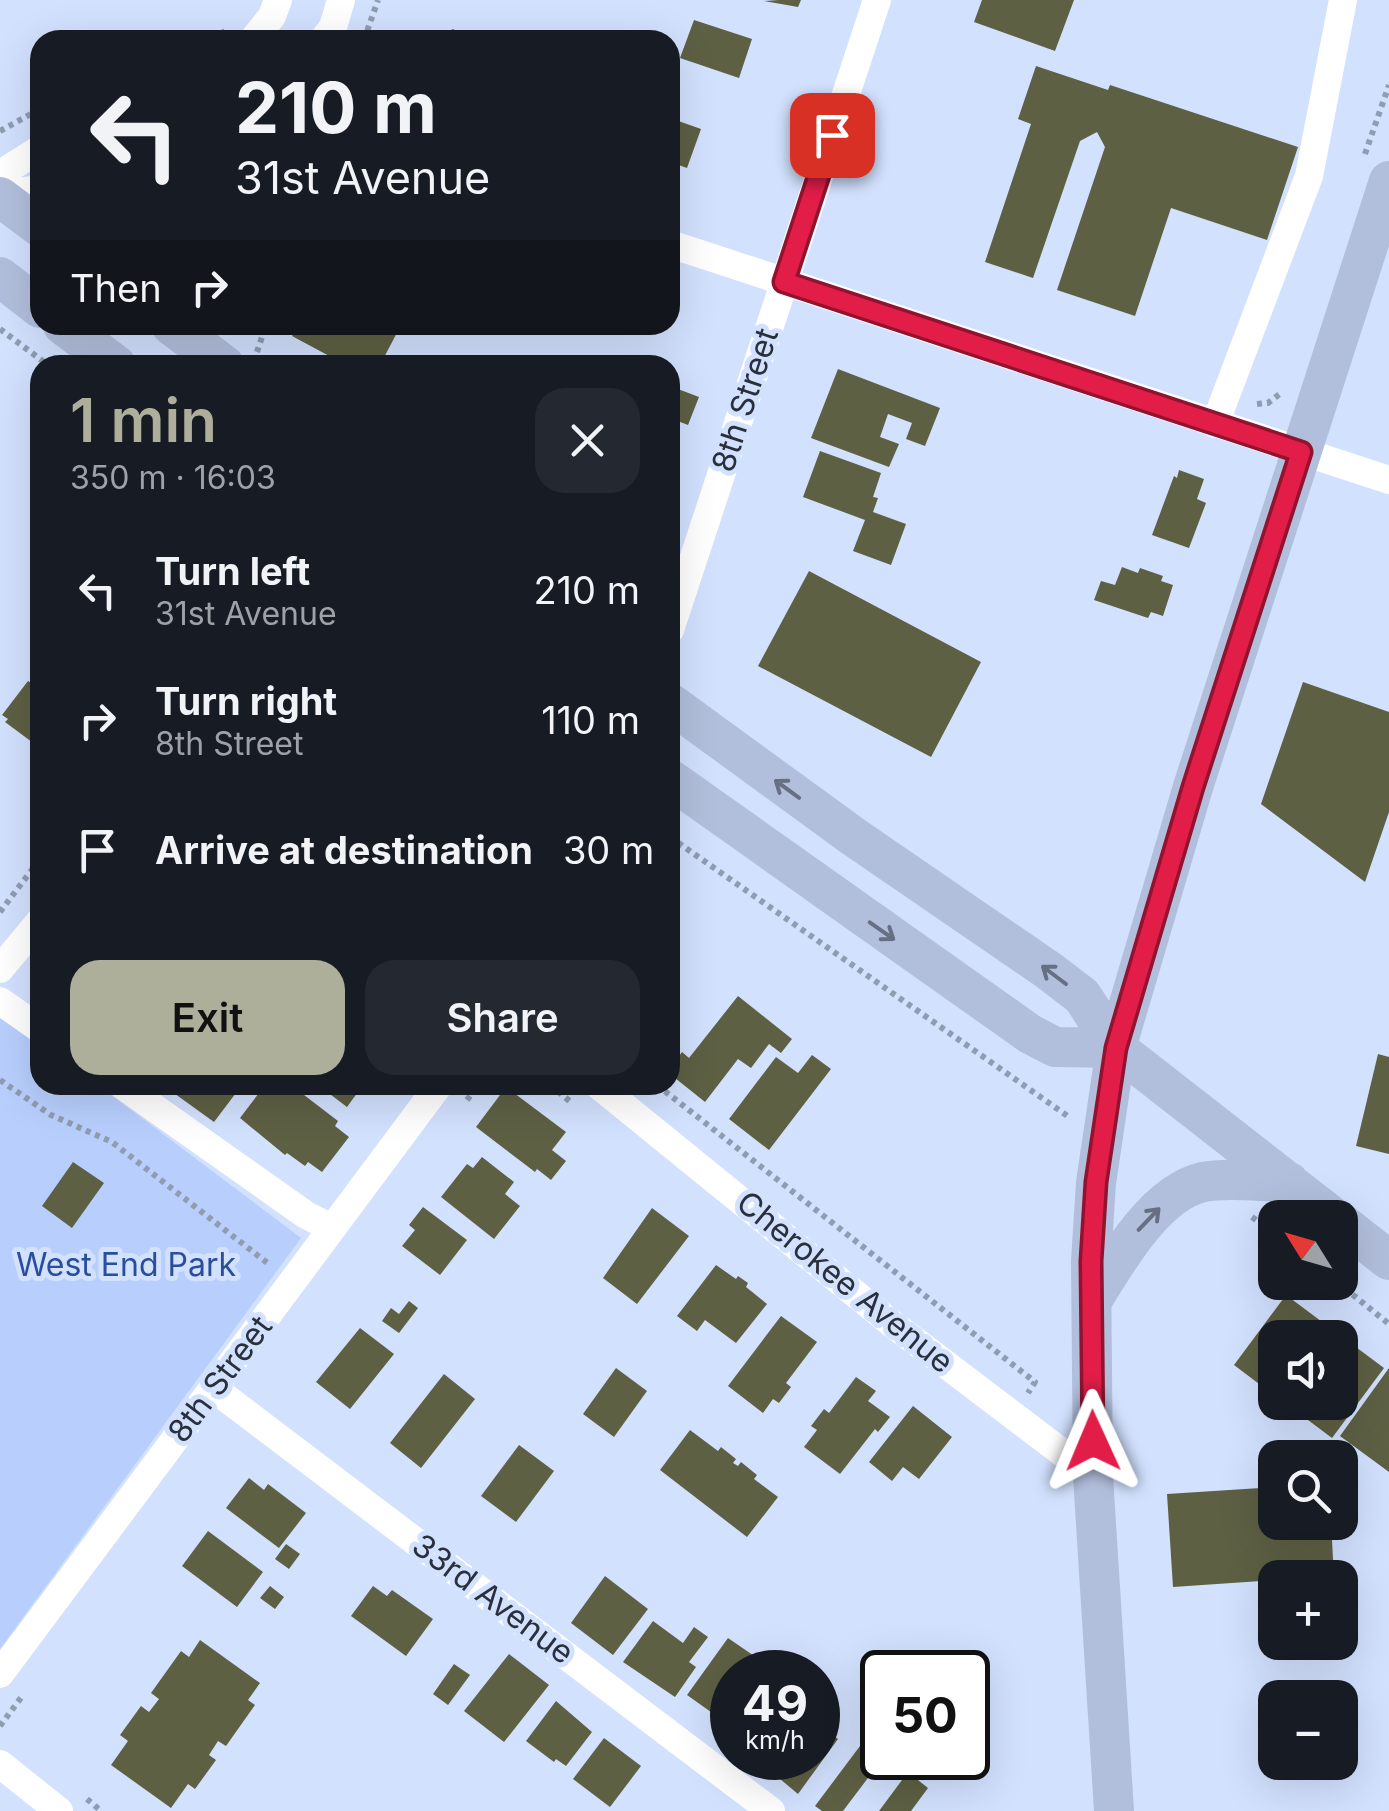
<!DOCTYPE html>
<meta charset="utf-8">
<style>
:root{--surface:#171b24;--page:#242831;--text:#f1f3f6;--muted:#9ea1a6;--accent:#adaf9a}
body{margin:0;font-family:Inter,sans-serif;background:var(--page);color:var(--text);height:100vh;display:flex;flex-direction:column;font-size:38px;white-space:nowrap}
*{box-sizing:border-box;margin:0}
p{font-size:32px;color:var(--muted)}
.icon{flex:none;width:55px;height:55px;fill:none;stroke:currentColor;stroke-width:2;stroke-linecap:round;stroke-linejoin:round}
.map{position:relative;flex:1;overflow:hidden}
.sheet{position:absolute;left:30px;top:355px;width:650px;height:740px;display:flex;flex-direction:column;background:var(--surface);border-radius:30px;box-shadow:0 10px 40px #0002}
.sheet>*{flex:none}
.guide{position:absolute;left:30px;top:30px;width:650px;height:305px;border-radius:30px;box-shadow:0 10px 40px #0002;background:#171b24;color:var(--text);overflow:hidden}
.needle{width:65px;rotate:307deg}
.controls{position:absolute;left:1258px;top:1200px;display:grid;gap:20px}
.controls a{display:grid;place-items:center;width:100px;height:100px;border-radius:20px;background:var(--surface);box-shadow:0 10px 40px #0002;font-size:50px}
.speed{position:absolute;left:710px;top:1650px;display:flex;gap:20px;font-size:50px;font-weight:700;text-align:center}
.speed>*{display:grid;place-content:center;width:130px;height:130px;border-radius:50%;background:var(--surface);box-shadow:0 10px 40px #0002;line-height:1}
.speed small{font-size:25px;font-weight:400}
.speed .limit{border:5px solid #111;border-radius:15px;background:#fff;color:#111}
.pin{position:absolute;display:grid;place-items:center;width:85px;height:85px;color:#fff;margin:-42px;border-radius:20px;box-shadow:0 5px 15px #0006}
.me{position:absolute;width:110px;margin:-55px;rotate:359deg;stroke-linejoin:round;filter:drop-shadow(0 0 8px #0008)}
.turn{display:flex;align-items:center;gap:35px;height:210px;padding:0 40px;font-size:45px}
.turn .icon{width:130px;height:130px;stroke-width:2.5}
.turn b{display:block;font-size:70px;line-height:85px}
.then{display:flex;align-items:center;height:95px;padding:0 40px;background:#0003;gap:20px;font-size:38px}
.round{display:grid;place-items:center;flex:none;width:105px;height:105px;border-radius:30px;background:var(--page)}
.summary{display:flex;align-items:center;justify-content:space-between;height:170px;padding:0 40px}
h1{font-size:60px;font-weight:600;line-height:75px;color:var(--accent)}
.button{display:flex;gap:20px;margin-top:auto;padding:20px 40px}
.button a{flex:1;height:115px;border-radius:30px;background:var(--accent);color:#111;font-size:40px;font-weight:600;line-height:115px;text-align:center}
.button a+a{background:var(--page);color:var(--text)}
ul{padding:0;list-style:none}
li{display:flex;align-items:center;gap:30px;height:130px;padding:0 40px}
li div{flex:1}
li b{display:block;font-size:38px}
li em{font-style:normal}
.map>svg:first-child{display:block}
</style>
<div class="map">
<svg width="1389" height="1811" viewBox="0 0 1389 1811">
<rect width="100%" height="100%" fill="#d2e1fe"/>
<path fill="#b8cffd" d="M0 1011 40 1041V1085H98L301 1238 0 1649Z"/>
<path fill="#5e6044" d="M779 0H801L798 7 764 1Z
M982 0H1074L1055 51 974 22Z
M694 20 752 39 739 78 680 58Z
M452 29 484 39V40H449Z
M1036 66 1108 90 1110 85 1298 147 1267 240 1171 208 1135 316 1057 290 1105 147 1097 132 1080 141 1033 278 985 262 1031 124 1018 119Z
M670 118 701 129 687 168 670 162Z
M298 325H396L400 327 380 365H346L292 336Z
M838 369 940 408 925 446 906 439 912 423 888 414 880 437 899 444 889 467 811 438Z
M670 386 699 397 688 425 675 420 670 432Z
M820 451 881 473 873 497 878 498 873 512 906 524 891 565 853 551 865 520 803 497Z
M1179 470 1204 479 1197 499 1206 503 1189 548 1152 535 1174 476 1177 478Z
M1122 567 1138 573 1140 568 1163 576 1161 581 1173 585 1163 616 1151 612 1148 618 1094 600 1101 581 1115 585Z
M809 571 981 662 931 757 758 666Z
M28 681 40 688V748L5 722 8 719 2 715Z
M1303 682 1389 712V812L1365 882 1261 804Z
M738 996 792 1039 781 1053 769 1044 751 1068 738 1059 705 1102 670 1074V1068L682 1052 689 1058Z
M1378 1054 1389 1057V1154L1356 1146Z
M812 1055 831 1069 769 1150 729 1119 776 1057 798 1073Z
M175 1085H242L214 1122 171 1091Z
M265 1085H291L338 1121 335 1126 349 1137 322 1172 308 1162 305 1166 287 1153 285 1155 240 1118Z
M318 1085H363L347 1107Z
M506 1087 566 1132 552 1150 566 1161 551 1180 537 1169 535 1172 476 1127Z
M482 1157 514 1182 505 1194 520 1206 494 1239 441 1197 467 1164 473 1168Z
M73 1162 104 1183 72 1228 42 1206Z
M423 1207 467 1240 440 1275 402 1246 415 1230 409 1225Z
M652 1208 689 1236 637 1304 603 1278Z
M716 1265 736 1279 738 1276 748 1283 746 1287 767 1304 736 1343 705 1320 697 1331 677 1316Z
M1286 1295 1384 1368 1332 1438 1284 1402H1340V1338H1275V1396L1234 1365Z
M409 1301 418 1308 399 1333 382 1321 391 1308 399 1314Z
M781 1316 817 1342 786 1383 791 1387 779 1403 773 1399 763 1413 728 1386Z
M360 1328 394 1354 350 1409 316 1382Z
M616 1368 647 1391 614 1437 583 1414Z
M1389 1368V1472L1340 1436Z
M444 1374 475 1399 421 1468 390 1443Z
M856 1377 876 1391 868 1401 890 1417 878 1432 875 1429 840 1474 804 1447 817 1430 811 1426 824 1409 829 1413Z
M913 1406 952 1437 919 1479 903 1467 892 1481 869 1462Z
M690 1430 718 1451 721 1447 736 1459 733 1463 738 1466 741 1462 757 1475 754 1479 778 1497 747 1537 660 1470Z
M519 1445 554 1471 516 1522 481 1496Z
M249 1478 264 1490 268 1484 306 1513 279 1548 226 1508Z
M1275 1487V1522H1331L1334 1577 1275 1578V1580L1173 1587 1167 1494Z
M208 1531 263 1572 237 1607 182 1566Z
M286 1544 300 1554 289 1569 275 1559Z
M605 1576 648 1609 613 1655 571 1623Z
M270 1586 284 1597 275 1609 260 1598Z
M373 1586 387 1596 392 1590 433 1619 406 1656 351 1616Z
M653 1621 683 1643 694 1627 708 1637 689 1662 696 1667 675 1697 623 1662Z
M728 1638 766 1664 760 1672H732V1711L725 1722 687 1695Z
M200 1640 260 1683 248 1700 255 1705 226 1746 218 1741 209 1755 216 1760 195 1789 188 1784 171 1808 111 1765 128 1741 120 1735 141 1706 149 1712 159 1699 151 1693 181 1651 189 1657Z
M509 1654 549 1685 504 1742 464 1711Z
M454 1664 470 1675 448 1705 433 1694Z
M556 1701 592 1732 566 1766 556 1759 554 1762 526 1741Z
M818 1724 838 1739 798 1794 755 1758H818Z
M604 1738 641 1766 610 1807 573 1779Z
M863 1742 883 1758 843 1811H822L815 1806Z
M908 1772 928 1788 911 1811H879Z"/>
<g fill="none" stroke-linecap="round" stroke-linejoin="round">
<path stroke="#909cb2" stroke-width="6" stroke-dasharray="5 5" stroke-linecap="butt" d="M213 40 226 30
M364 40 378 0
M0 131 40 109
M1365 154 1389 85
M0 329 48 365
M257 352 266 325
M1257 404 1268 403 1281 393
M670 837 1069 1117
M0 912 40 859
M0 1080 51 1115 112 1142 270 1265
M550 1085 572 1103
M657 1085 1035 1382 1028 1393
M467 1100 478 1085
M1252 1217 1275 1234
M1337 1282 1389 1324
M0 1726 23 1695
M87 1799 101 1811"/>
<path stroke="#fff" stroke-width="28" d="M253 40 272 16 278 0
M323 40 333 27 341 0
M0 187 8 169 40 149
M0 194 40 189
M670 244 1389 480
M1215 424 1309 176 1343 0
M670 630 877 0
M0 969 40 921
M0 1001 40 1029
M122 1085 306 1215 332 1228
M598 1085 890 1322 1093 1476
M213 1388 771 1811
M0 1674 439 1085
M0 1764 59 1811"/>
<path stroke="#b2bfdc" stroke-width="40" d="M0 197 40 227
M0 277 40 308
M63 325 116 365
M171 325 224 365
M670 703 854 837 1048 970 1082 996 1116 1048 1334 1218
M670 779 1030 1034 1055 1047 1116 1048
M1340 1222 1389 1260
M1093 1299C1117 1260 1155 1193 1203 1182 1229 1177 1262 1182 1289 1182
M1114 1811 1093 1476 1091 1261 1096 1183 1116 1048 1193 787 1389 181"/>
</g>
<defs><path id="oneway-shaft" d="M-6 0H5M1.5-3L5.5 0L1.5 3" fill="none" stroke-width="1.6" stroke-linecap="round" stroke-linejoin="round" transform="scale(2.5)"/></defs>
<g stroke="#677083">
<use href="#oneway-shaft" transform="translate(787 789) rotate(-144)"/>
<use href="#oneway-shaft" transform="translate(882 931) rotate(35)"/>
<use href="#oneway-shaft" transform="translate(1054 975) rotate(-143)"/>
<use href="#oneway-shaft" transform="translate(1149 1219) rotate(-46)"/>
</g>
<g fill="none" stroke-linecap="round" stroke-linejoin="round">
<g stroke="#92132f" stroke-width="25">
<path id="route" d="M832 135 784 282 1301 452 1193 787 1116 1048 1096 1182 1091 1261 1093 1441"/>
</g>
<use href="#route" stroke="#e11d48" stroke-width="18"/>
</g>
<g text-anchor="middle" stroke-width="10" stroke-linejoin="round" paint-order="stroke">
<g font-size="32" fill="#2a303b" stroke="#d2e1fe">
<text transform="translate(745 400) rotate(-72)" y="11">8th Street</text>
<text transform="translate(845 1282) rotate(39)" y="11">Cherokee Avenue</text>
<text transform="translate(220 1379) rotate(-53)" y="11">8th Street</text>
<text transform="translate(493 1599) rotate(37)" y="11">33rd Avenue</text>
</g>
<g font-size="32" fill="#2b4d9d" stroke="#d2e1fe">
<text x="126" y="1276">West End Park</text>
</g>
</g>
</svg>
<div class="controls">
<a><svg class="needle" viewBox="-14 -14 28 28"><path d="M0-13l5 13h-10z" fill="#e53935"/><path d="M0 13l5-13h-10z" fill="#9ea1a6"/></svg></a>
<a><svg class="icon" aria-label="sound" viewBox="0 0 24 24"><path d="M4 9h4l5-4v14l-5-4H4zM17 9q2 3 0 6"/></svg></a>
<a><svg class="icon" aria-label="search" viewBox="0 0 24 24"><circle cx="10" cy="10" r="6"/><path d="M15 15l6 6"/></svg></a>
<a>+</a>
<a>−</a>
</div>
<div class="speed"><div>49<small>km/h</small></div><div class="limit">50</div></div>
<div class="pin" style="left:832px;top:135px;background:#d93025"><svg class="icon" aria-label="arrive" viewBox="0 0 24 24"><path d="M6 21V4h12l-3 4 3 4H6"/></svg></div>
<svg class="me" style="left:1093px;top:1441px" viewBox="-20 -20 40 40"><path d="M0-17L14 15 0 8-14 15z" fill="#e11d48" stroke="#fff" stroke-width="4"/></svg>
<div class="guide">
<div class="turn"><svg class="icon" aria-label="left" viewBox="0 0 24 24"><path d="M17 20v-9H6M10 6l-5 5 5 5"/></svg><div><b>210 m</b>31st Avenue</div></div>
<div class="then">Then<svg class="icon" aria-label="right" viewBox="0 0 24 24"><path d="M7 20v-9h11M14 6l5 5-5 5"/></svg></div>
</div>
<section class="sheet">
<div class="summary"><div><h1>1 min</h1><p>350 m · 16:03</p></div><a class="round"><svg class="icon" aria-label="close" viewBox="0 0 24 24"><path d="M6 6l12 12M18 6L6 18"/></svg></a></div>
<ul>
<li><svg class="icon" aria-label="left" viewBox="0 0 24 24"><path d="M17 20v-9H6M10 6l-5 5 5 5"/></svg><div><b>Turn left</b><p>31st Avenue</p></div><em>210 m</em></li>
<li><svg class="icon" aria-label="right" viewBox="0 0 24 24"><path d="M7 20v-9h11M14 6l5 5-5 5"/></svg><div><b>Turn right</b><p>8th Street</p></div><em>110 m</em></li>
<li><svg class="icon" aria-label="arrive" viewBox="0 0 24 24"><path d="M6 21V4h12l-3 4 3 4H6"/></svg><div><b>Arrive at destination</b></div><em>30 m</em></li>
</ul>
<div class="button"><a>Exit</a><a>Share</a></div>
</section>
</div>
